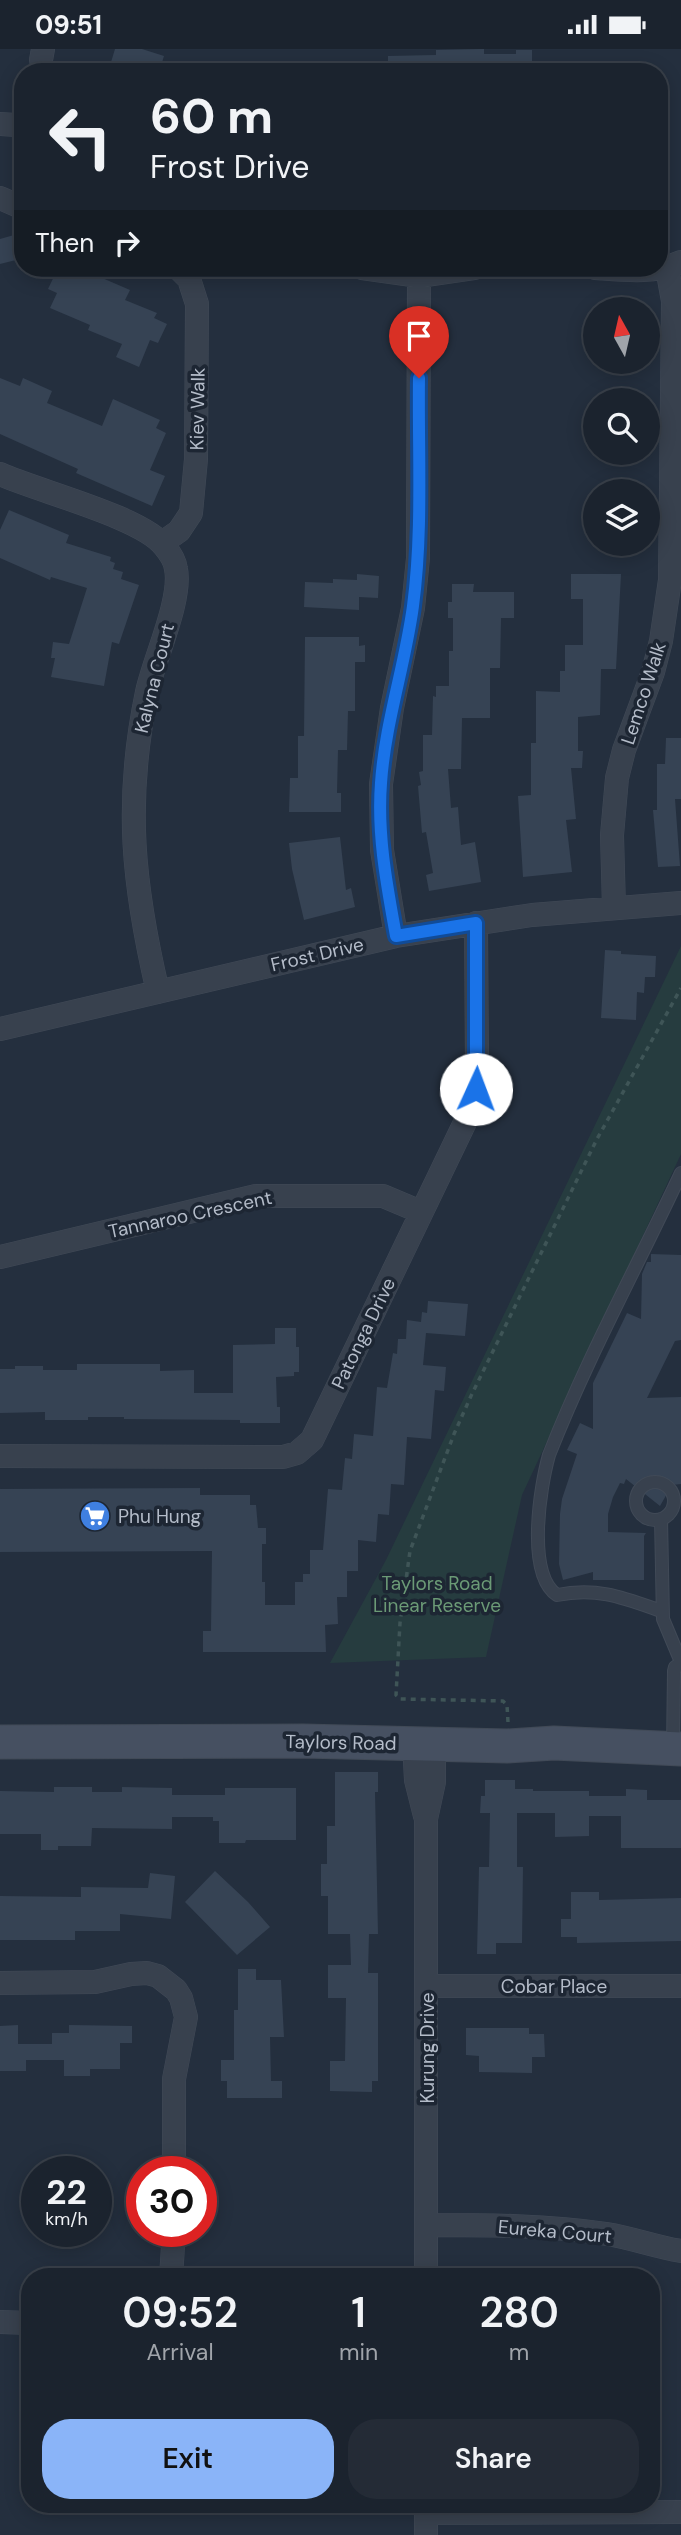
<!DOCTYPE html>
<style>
:root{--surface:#1b232e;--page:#242b36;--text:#f1f3f6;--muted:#a0a4aa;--line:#39404a;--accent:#8ab4f8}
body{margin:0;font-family:"DM Sans",sans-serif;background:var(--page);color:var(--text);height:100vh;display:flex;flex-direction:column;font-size:26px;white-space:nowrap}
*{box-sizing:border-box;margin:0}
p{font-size:23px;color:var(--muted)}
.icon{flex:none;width:38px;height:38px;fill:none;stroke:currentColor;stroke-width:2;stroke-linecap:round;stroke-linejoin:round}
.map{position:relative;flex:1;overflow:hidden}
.side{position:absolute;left:21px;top:2219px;width:639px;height:245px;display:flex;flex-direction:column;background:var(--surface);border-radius:28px;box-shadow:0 4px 18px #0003,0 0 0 2px var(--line)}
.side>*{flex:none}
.guide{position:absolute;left:14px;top:14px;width:654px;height:214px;border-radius:28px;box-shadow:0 4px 18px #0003,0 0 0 2px var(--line);background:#1b232e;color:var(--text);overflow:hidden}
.needle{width:46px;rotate:352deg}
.controls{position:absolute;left:583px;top:248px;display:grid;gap:14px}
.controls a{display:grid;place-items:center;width:77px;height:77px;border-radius:50%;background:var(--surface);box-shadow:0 4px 18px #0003,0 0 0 2px var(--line);font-size:35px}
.speed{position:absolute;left:21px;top:2107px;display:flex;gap:14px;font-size:35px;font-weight:700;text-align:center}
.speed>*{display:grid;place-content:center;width:91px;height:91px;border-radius:50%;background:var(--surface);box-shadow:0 4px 18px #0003,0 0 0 2px var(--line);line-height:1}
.speed small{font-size:18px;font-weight:400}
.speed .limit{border:10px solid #d22;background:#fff;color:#111}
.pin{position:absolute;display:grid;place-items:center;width:60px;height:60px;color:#fff;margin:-72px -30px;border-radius:50% 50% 50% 0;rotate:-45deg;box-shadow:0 0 7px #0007}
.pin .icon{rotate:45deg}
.me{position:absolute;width:77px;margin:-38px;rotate:2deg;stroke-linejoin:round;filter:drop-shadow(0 0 5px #0008)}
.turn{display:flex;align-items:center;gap:24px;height:147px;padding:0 21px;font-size:32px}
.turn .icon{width:91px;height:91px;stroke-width:2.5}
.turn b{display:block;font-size:49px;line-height:60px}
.then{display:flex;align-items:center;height:66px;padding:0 21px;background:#0003;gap:14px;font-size:26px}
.eta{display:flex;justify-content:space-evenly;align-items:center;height:119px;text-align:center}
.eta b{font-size:42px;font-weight:600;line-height:49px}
.cta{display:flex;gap:14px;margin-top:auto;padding:14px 21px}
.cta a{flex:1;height:80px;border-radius:28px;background:var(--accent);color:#111;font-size:28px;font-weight:600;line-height:80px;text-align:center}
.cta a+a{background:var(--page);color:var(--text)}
.status{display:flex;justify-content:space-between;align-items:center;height:49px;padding:0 35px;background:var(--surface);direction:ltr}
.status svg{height:19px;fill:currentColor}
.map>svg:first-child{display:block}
</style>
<div class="status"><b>09:51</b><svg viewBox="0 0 49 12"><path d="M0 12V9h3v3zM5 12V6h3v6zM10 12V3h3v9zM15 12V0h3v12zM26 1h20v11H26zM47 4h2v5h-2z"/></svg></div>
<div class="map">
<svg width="681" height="2486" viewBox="0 0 681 2486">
<rect width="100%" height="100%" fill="#242f3e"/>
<path fill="#263c3f" d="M681 897V1105L522 1446 486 1608 330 1614 386 1511Z"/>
<path fill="#364354" d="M115 0H142L164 7 159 23H108Z
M484 0V5H516V1H532V23H388V7L436 6V1Z
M14 186 20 210 0 215V190Z
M58 219H79L130 241 125 251 157 264 154 269 167 275 158 294 150 291 139 318 116 308 122 295 88 281 90 276 50 259 57 244 48 240Z
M0 329 20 337 23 329 52 342 47 354 102 377 113 350 160 371 156 379 166 384 150 421 165 427 152 457 76 424 78 420 0 385Z
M9 461 69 486 66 494 111 508 110 512 115 514 113 520 123 523 121 530 139 536 119 595 112 593 104 637 51 628 55 609H51L53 593 69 595 87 539 51 528 50 531 0 509V481Z
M357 525 379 527 378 549 359 548V561L304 558 305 533 333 534V530L357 531Z
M571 525H621L616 620H601L600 666 578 668V702H583L582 719H571L576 770 566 771 572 823 523 828 518 747 531 746V694H536V642L560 643V622H565V596H583V550H571Z
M452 535H474L473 543H514V569H501L500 619H490V669H462L461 720H448L451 759 458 758 461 796 475 793 481 833 429 842 426 826 433 824 426 783 422 784 418 737 421 736 419 723 423 722V686H432L433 647 436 648V637H449V602H453V569H448V553H452Z
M305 588H359V597L365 596V613H355V662H348L347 701H338L337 744H341V763H289L290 729H298V687H304Z
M666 689H681V750H675L680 817 658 818 653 761H657V715H665Z
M340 788 346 841 351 839 355 858 304 871 292 820 289 794Z
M605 901 621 902V905L656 907 655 928H645L644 944 637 943 636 971 601 969Z
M651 1205 681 1206V1291L675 1292 647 1349 681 1348V1435L672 1436 660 1457 626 1430 624 1435 620 1434 613 1448 608 1465V1483L646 1484 644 1487V1531H593V1523L563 1531 559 1515 560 1465 562 1450 577 1405 567 1401 580 1374 593 1380V1334L627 1264 641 1270 642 1225 647 1213H651Z
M428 1252 468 1255 465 1287 426 1284 423 1316 446 1318 444 1342 435 1341 431 1390 407 1388 404 1436 391 1435 389 1466 378 1465 376 1493 358 1491V1522H347V1548H337L338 1575 325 1576 326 1603H203V1582H211L212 1502 0 1503V1440L200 1439V1446H250V1456H256L258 1479H266V1495H262V1533H265V1556H295V1533H303V1525H310V1501H323L328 1440 342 1441 345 1409 352 1410 354 1385 373 1387 377 1338 387 1339 393 1304 397 1305 398 1290H406L407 1271 421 1273 422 1263 427 1264Z
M275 1279H296V1298H299V1323H294V1327L276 1328 277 1358H280V1374H240V1371L124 1370V1368H88V1371H45V1363L0 1364V1320H15V1317H43V1321H77V1315H160V1322L194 1321V1344H233V1296L275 1295Z
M335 1723H378V1743H375L378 1885H369L368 1924H378V2032H372V2043L330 2042V2012H345L346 1949H328V1916H351L350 1885H328V1847H321V1815H327V1777H335Z
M485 1731H515V1740H533V1742H589V1747H626V1740L647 1741V1751H681V1799H621V1767H589V1787L555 1788V1764H517V1818H523L522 1894H496V1905H477L479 1818H489L490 1764H480L481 1747H485Z
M54 1738H92V1743H122V1738L172 1739V1746H225V1739H296V1791H246L245 1794H219V1772H213V1768H172V1780L92 1779 91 1797H58V1801H41V1785H0V1742L54 1743Z
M215 1822 248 1853 270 1878 237 1906 185 1853Z
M150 1824 175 1827 171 1870 120 1865V1882H75V1891H0V1847L81 1848V1838L148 1839Z
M571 1843H599V1851L681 1849V1892L577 1894V1888H561V1870H571Z
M238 1920H256V1931H281L284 1988H270L271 2032H282V2049H227V2032H221V2011H234V1961H238Z
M18 1976V1995H52V1984H69V1976L132 1977V1994H120V2020H90V2027H64V2011H26V2022H0V1977Z
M466 1979H529V1985H544L545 2008H532V2024L479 2023V2007L466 2006Z"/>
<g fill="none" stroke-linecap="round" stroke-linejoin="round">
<g stroke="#414a57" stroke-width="14">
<path id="service" d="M636 1452a19 19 0 1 1 38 0a19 19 0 1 1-38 0Z
M661 1470 663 1570 681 1613
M661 1562C624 1549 598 1538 557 1546 526 1525 540 1438 549 1406 587 1309 637 1218 681 1124
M673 1700 674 1622 675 1618 681 1614"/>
</g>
<g stroke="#414a57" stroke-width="24">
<path id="minor" d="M41 11 43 0
M0 75 16 76
M0 149 23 159
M362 219 419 227 474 219
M595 219C623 221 655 225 681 213
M0 425C37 442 142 468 164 497 170 504 175 512 176 520 182 551 154 610 147 643 124 753 133 836 158 943
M162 494 179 482 191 464 196 410 197 255 189 230 178 219
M614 859 612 786 617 729 624 701 653 623 661 592 670 531 673 252 667 219
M396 887 382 801 381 735 392 659 413 559 418 509 419 227
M0 980 396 887 532 866 681 854
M0 1208 256 1147H383L421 1163
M0 1407 283 1408 297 1404 312 1391 469 1065 476 1039 477 1020 476 874
M414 1694 416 1731 425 1767
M0 1934 95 1933 131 1925 147 1924 158 1927 176 1941 181 1949 186 1968 174 2030V2123
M427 1937H681
M427 2176C487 2176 547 2176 607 2185 632 2189 656 2198 681 2202
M171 2228 174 2182
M426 2228V1770L434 1733V1694
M0 2273 30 2274
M426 2464 681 2463
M426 2486V2455"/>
</g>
<g stroke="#414a57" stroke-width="35">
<path id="secondary" d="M0 1693 303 1692 507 1697 554 1694 681 1700"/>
</g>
<path stroke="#3f5557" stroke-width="3.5" stroke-dasharray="5 5" stroke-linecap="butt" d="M20 57 23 40
M494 222 545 223 561 219
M508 1673 507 1656 503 1652 400 1650 396 1646 400 1574 410 1502 454 1385 471 1347 597 1090 681 939"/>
<use href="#service" stroke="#38414e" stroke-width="12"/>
<use href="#minor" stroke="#38414e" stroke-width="23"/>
<use href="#secondary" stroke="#465061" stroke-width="33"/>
</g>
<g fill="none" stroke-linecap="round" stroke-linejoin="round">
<g stroke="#114b97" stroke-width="18">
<path id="route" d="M419 329C418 404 423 482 413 557 405 617 385 674 381 734 377 786 387 837 396 887L476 874V1040"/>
</g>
<use href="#route" stroke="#1a73e8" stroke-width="12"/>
</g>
<defs>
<g id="supermarket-disc" transform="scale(1.575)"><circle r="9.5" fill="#3f7fe0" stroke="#1d2633"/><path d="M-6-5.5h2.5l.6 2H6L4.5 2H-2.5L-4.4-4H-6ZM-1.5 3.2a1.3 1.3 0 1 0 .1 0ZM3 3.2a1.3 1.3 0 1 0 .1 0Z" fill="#fff"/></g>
</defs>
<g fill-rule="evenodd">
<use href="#supermarket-disc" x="95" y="1467"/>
</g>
<g text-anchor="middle" stroke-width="7" stroke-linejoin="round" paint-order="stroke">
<g font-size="19" fill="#b4bcc9" stroke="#1d2633">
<text transform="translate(197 360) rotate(-89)" y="7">Kiev Walk</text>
<text transform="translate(154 629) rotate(-76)" y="7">Kalyna Court</text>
<text transform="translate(643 644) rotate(-72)" y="7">Lemco Walk</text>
<text transform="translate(317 905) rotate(-13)" y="7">Frost Drive</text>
<text transform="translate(190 1165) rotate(-12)" y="7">Tannaroo Crescent</text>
<text transform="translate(363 1284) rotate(-64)" y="7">Patonga Drive</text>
<text transform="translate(341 1693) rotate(1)" y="7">Taylors Road</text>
<text x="554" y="1944">Cobar Place</text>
<text transform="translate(427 1999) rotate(-90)" y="7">Kurung Drive</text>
<text transform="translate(555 2182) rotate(5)" y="7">Eureka Court</text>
</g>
<g font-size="19" fill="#b4bcc9" stroke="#1d2633" text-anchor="start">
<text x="118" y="1474">Phu Hung</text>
</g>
<g font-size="19" fill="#6b9a76" stroke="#1d2633">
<text x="437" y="1541">Taylors Road<tspan x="437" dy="22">Linear Reserve</tspan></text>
</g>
</g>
</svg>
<div class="controls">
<a><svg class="needle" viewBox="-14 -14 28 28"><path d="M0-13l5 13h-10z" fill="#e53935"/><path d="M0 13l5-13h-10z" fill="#a0a4aa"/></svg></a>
<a><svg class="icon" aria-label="search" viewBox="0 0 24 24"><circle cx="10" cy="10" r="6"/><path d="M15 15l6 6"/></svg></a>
<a><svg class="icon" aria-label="layers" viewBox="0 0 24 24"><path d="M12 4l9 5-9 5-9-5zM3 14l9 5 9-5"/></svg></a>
</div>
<div class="speed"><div>22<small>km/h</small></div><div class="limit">30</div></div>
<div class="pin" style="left:419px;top:329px;background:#d93025"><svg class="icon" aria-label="arrive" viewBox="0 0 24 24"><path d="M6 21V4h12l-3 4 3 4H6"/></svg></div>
<svg class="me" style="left:476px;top:1040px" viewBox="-20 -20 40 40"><circle r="19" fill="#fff"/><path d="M0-13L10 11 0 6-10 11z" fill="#1a73e8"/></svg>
<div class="guide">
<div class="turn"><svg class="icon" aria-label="left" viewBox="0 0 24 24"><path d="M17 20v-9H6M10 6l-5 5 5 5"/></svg><div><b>60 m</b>Frost Drive</div></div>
<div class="then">Then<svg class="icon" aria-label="right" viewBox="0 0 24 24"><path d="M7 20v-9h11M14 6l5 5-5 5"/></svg></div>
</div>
<section class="side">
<div class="eta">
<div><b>09:52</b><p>Arrival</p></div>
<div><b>1</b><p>min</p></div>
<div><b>280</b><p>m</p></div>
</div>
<div class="cta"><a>Exit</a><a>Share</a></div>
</section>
</div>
